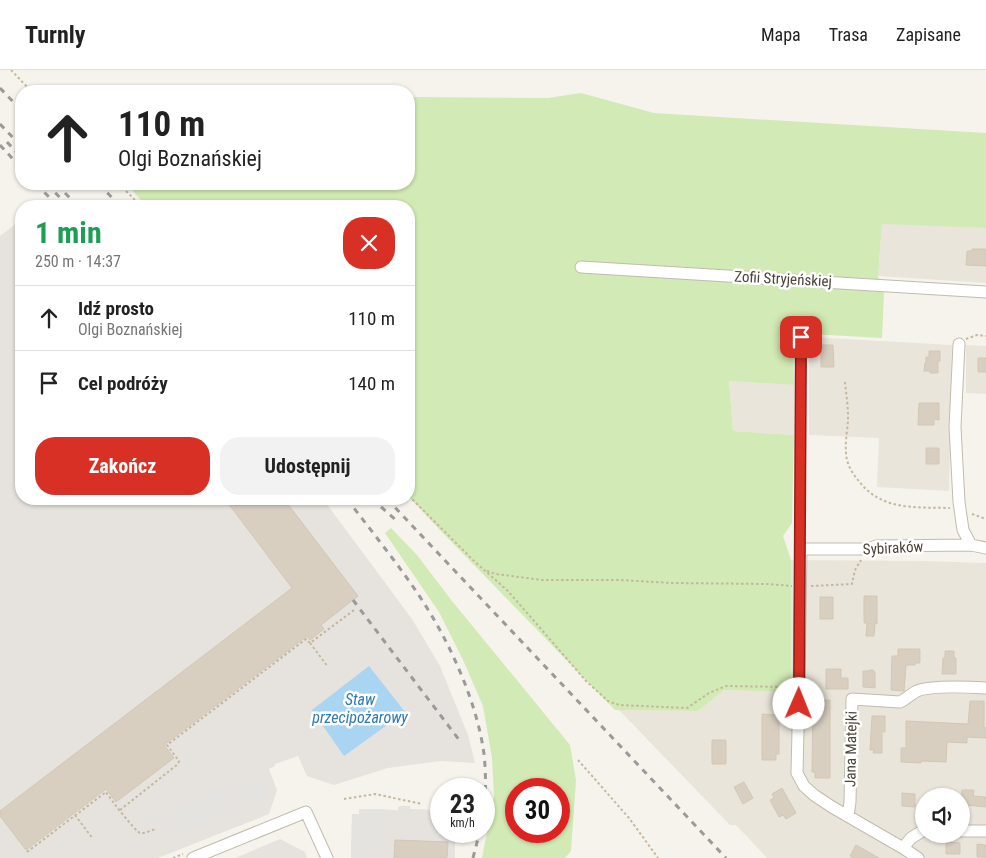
<!DOCTYPE html>
<html lang="pl">
<meta charset="utf-8">
<style>
:root{--surface:#fff;--page:#f2f2f2;--text:#222;--muted:#767676;--line:#e0e0e0;--accent:#d93025}
body{margin:0;font-family:"Roboto Condensed",sans-serif;background:var(--page);color:var(--text);height:100vh;display:flex;flex-direction:column;font-size:19px;white-space:nowrap}
*{box-sizing:border-box;margin:0}
p{font-size:16px;color:var(--muted)}
.icon{flex:none;width:28px;height:28px;fill:none;stroke:currentColor;stroke-width:2;stroke-linecap:round;stroke-linejoin:round}
.map{position:relative;flex:1;overflow:hidden}
.sheet{position:absolute;left:15px;top:130px;width:400px;height:305px;display:flex;flex-direction:column;background:var(--surface);border-radius:20px;box-shadow:0 1px 4px #0004}
.sheet>*{flex:none}
.top-card{position:absolute;left:15px;top:15px;width:400px;height:105px;border-radius:20px;box-shadow:0 1px 4px #0004;background:#fff;color:var(--text);overflow:hidden}
.tools{position:absolute;left:915px;top:718px;display:grid;gap:10px}
.tools a{display:grid;place-items:center;width:55px;height:55px;border-radius:50%;background:var(--surface);box-shadow:0 1px 4px #0004;font-size:25px}
.speed{position:absolute;left:430px;top:708px;display:flex;gap:10px;font-size:25px;font-weight:700;text-align:center}
.speed>*{display:grid;place-content:center;width:65px;height:65px;border-radius:50%;background:var(--surface);box-shadow:0 1px 4px #0004;line-height:1}
.speed small{font-size:12px;font-weight:400}
.speed .limit{border:8px solid #d22;background:#fff;color:#111}
.pin{position:absolute;display:grid;place-items:center;width:42px;height:42px;color:#fff;margin:-21px;border-radius:10px;box-shadow:0 2px 8px #0006}
.me{position:absolute;width:55px;margin:-28px;rotate:1deg;stroke-linejoin:round;filter:drop-shadow(0 0 4px #0008)}
.turn{display:flex;align-items:center;gap:18px;height:105px;padding:0 20px;font-size:22px}
.turn .icon{width:65px;height:65px;stroke-width:2.5}
.turn b{display:block;font-size:35px;line-height:42px}
.round{display:grid;place-items:center;flex:none;width:52px;height:52px;border-radius:20px;background:var(--page)}
.summary{display:flex;align-items:center;justify-content:space-between;height:85px;padding:0 20px}
h1{font-size:30px;font-weight:700;line-height:38px;color:#1e9e55}
.action{display:flex;gap:10px;margin-top:auto;padding:10px 20px}
.action a{flex:1;height:58px;border-radius:20px;background:var(--accent);color:#fff;font-size:20px;font-weight:700;line-height:58px;text-align:center}
.action a+a{background:var(--page);color:var(--text)}
ul{padding:0;list-style:none}
li{display:flex;align-items:center;gap:15px;height:65px;padding:0 20px;border-top:1px solid var(--line)}
li div{flex:1}
li b{display:block;font-size:19px}
li em{font-style:normal}
header{display:flex;align-items:center;gap:30px;box-sizing:border-box;height:70px;padding:0 25px;background:var(--surface);border-bottom:1px solid var(--line)}
header strong{font-size:24px}
nav{display:flex;gap:28px;margin-inline-start:auto;font-size:18px}
.map>svg:first-child{display:block}
</style>
<header>
<strong>Turnly</strong>
<nav><a>Mapa</a><a>Trasa</a><a>Zapisane</a></nav>
</header>
<div class="map">
<svg width="986" height="788" viewBox="0 0 986 788">
<rect width="100%" height="100%" fill="#f6f3ec"/>
<path fill="#eae5da" fill-rule="evenodd" d="M882 153 986 158V213L878 206Z
M809 267 952 275 949 421 877 417 879 368 809 365Z
M966 275 986 276V324L966 323Z
M729 311 794 315V365L733 361Z
M791 490 925 491 986 493V788H767L736 755H730L619 640 698 641 724 620 791 622ZM924 726H961V764H924Z"/>
<path fill="#e6e2dd" d="M21 150V429H323L412 549 440 596 468 665 475 693 441 691 388 698 334 715 307 706 298 686 275 694V696L269 699 277 720 269 744 158 788H0V166Z
M399 736H410V739L441 740V761H455V788H351L352 744H359V739L398 740Z
M280 769 305 782 307 788H235Z"/>
<path fill="#d2eab5" fill-rule="evenodd" d="M581 23 654 43 986 63V158L882 154 878 206 884 224 882 268 793 263 794 315 729 311 733 361 794 365 792 453 783 466 791 490V622L724 620 698 641 615 640 437 457 409 427V136H146L127 114H409V27L548 28Z
M391 458 417 485 452 531 570 675 576 710 571 781 565 788H482L494 726 492 688 483 636 463 590 439 542 385 463ZM516 719H559V761H516Z"/>
<path fill="#e5e3e0" d="M260 704 268 726 167 767 162 754 151 758 147 749Z
M359 739H385L384 788H351L352 744H359Z"/>
<path fill="#a9d4f2" d="M369 596 405 642 344 686 312 640Z"/>
<path fill="#d8cfc1" stroke="#d3c7b4" d="M972 179H986V196L966 195 967 181H972Z
M821 275H833L834 297H821Z
M929 281H940V291H938V303H930V301H924L925 293H926V287H929Z
M978 288H986V302H978Z
M919 333H939V350L934 349V355H918Z
M926 378H939V394H926Z
M225 429H284L358 526 321 555 324 559 310 570 307 566 164 675 174 688 116 732 106 719 26 780 0 746V741L292 518Z
M864 526H877V554L875 553 874 566H866L867 553H864Z
M820 527H833V549H820Z
M898 579H920V593H915V595H906L904 621 891 620 892 586H898Z
M945 581H954V588H956V604H942L943 588H945Z
M826 599H841V608H848V619H826Z
M870 600H873L875 602V618L863 617V601H868Z
M813 630H830V708H815V702H812Z
M970 631H984V658H986V668L967 667V673L947 672 946 692 921 691V693L901 692V678H906V651L968 654Z
M762 644 777 645V651H779V684H776V690H762Z
M872 646H885V662H882V683H873L874 680H870Z
M712 670H726V694H712Z
M744 712 753 728 743 734 734 717Z
M782 718 796 743 786 749 783 745 779 747 770 730 774 728 772 724Z
M962 720H974L973 726 986 727V737L966 735 961 736Z
M902 723 915 724V737L902 736Z
M395 770 448 772 447 788H394Z
M946 772 960 773V784H946Z
M977 774 986 775V787H977Z
M856 775 879 788H854L850 786Z"/>
<g fill="none" stroke-linecap="round" stroke-linejoin="round">
<g stroke="#c2bbae" stroke-width="8">
<path id="lane" d="M801 479V267"/>
</g>
<g stroke="#c2bbae" stroke-width="13">
<path id="street" d="M581 197 986 222
M959 274 955 357 959 432 963 460 971 475
M848 746 850 732 852 629 900 632C906 629 911 624 917 621 931 615 969 617 986 618
M924 760 911 768 903 778 832 737 814 725 804 716 797 703 799 617 801 479H868L876 476 971 475 986 478
M961 761H986
M903 778 918 788
M193 788 306 742 327 788"/>
</g>
<path stroke="#c4b79f" stroke-width="2" stroke-dasharray="2.5 2.5" stroke-linecap="butt" d="M11 0 31 21
M119 114 141 136
M966 269 977 265 986 266
M845 312C846 323 848 335 848 347 848 358 845 370 846 382 846 392 851 402 858 410 881 441 915 437 950 438
M409 426 475 492 507 520 542 560 586 611 608 631 619 635 687 638 709 623 726 616 790 617
M972 444 986 449
M487 501 496 504 542 510H620L672 513 767 514 792 516
M811 516 852 514 855 500 861 490
M310 573 328 597
M578 690 629 748 658 788
M344 729 375 724 422 734
M120 740 178 694 179 691 167 675 306 569 310 573 354 540
M75 745 93 769
M27 782 106 722C110 729 136 762 140 763 145 764 151 760 156 759
M173 788 183 784"/>
<use href="#lane" stroke="#fff" stroke-width="5.5"/>
<use href="#street" stroke="#fff" stroke-width="11"/>
<path stroke="#9a9a9a" stroke-width="3" stroke-dasharray="6 6" stroke-linecap="butt" d="M0 18 21 40
M0 54 21 76
M7 72 21 87
M0 75 21 98
M36 114 50 128
M47 114 68 136
M99 114 120 136
M65 123 78 136
M347 429C372 462 399 495 422 530 450 573 477 632 484 684 486 703 486 722 484 741
M372 429 397 451
M387 429 726 788
M353 530 460 671
M473 788 480 761"/>
</g>
<g fill="none" stroke-linecap="round" stroke-linejoin="round">
<g stroke="#8d1f18" stroke-width="12">
<path id="route" d="M799 634 801 267"/>
</g>
<use href="#route" stroke="#d93025" stroke-width="9"/>
</g>
<g text-anchor="middle" stroke-width="5" stroke-linejoin="round" paint-order="stroke">
<g font-size="15" fill="#4b4439" stroke="#fff">
<text transform="translate(783 209) rotate(3)" y="5">Zofii Stryjeńskiej</text>
<text transform="translate(893 478) rotate(-3)" y="5">Sybiraków</text>
<text transform="translate(851 679) rotate(-89)" y="5">Jana Matejki</text>
</g>
<g font-size="16" font-style="italic" fill="#2e7ab2" stroke="#fff">
<text x="360" y="635">Staw<tspan x="360" dy="18">przecipożarowy</tspan></text>
</g>
</g>
</svg>
<div class="tools">
<a><svg class="icon" aria-label="sound" viewBox="0 0 24 24"><path d="M4 9h4l5-4v14l-5-4H4zM17 9q2 3 0 6"/></svg></a>
</div>
<div class="speed"><div>23<small>km/h</small></div><div class="limit">30</div></div>
<div class="pin" style="left:801px;top:267px;background:#d93025"><svg class="icon" aria-label="arrive" viewBox="0 0 24 24"><path d="M6 21V4h12l-3 4 3 4H6"/></svg></div>
<svg class="me" style="left:799px;top:634px" viewBox="-20 -20 40 40"><circle r="19" fill="#fff"/><path d="M0-13L10 11 0 6-10 11z" fill="#d93025"/></svg>
<div class="top-card">
<div class="turn"><svg class="icon" aria-label="ahead" viewBox="0 0 24 24"><path d="M12 20V5M6 11l6-6 6 6"/></svg><div><b>110 m</b>Olgi Boznańskiej</div></div>
</div>
<section class="sheet">
<div class="summary"><div><h1>1 min</h1><p>250 m · 14:37</p></div><a class="round" style="background:#d93025;color:#fff"><svg class="icon" aria-label="close" viewBox="0 0 24 24"><path d="M6 6l12 12M18 6L6 18"/></svg></a></div>
<ul>
<li><svg class="icon" aria-label="ahead" viewBox="0 0 24 24"><path d="M12 20V5M6 11l6-6 6 6"/></svg><div><b>Idź prosto</b><p>Olgi Boznańskiej</p></div><em>110 m</em></li>
<li><svg class="icon" aria-label="arrive" viewBox="0 0 24 24"><path d="M6 21V4h12l-3 4 3 4H6"/></svg><div><b>Cel podróży</b></div><em>140 m</em></li>
</ul>
<div class="action"><a>Zakończ</a><a>Udostępnij</a></div>
</section>
</div>
